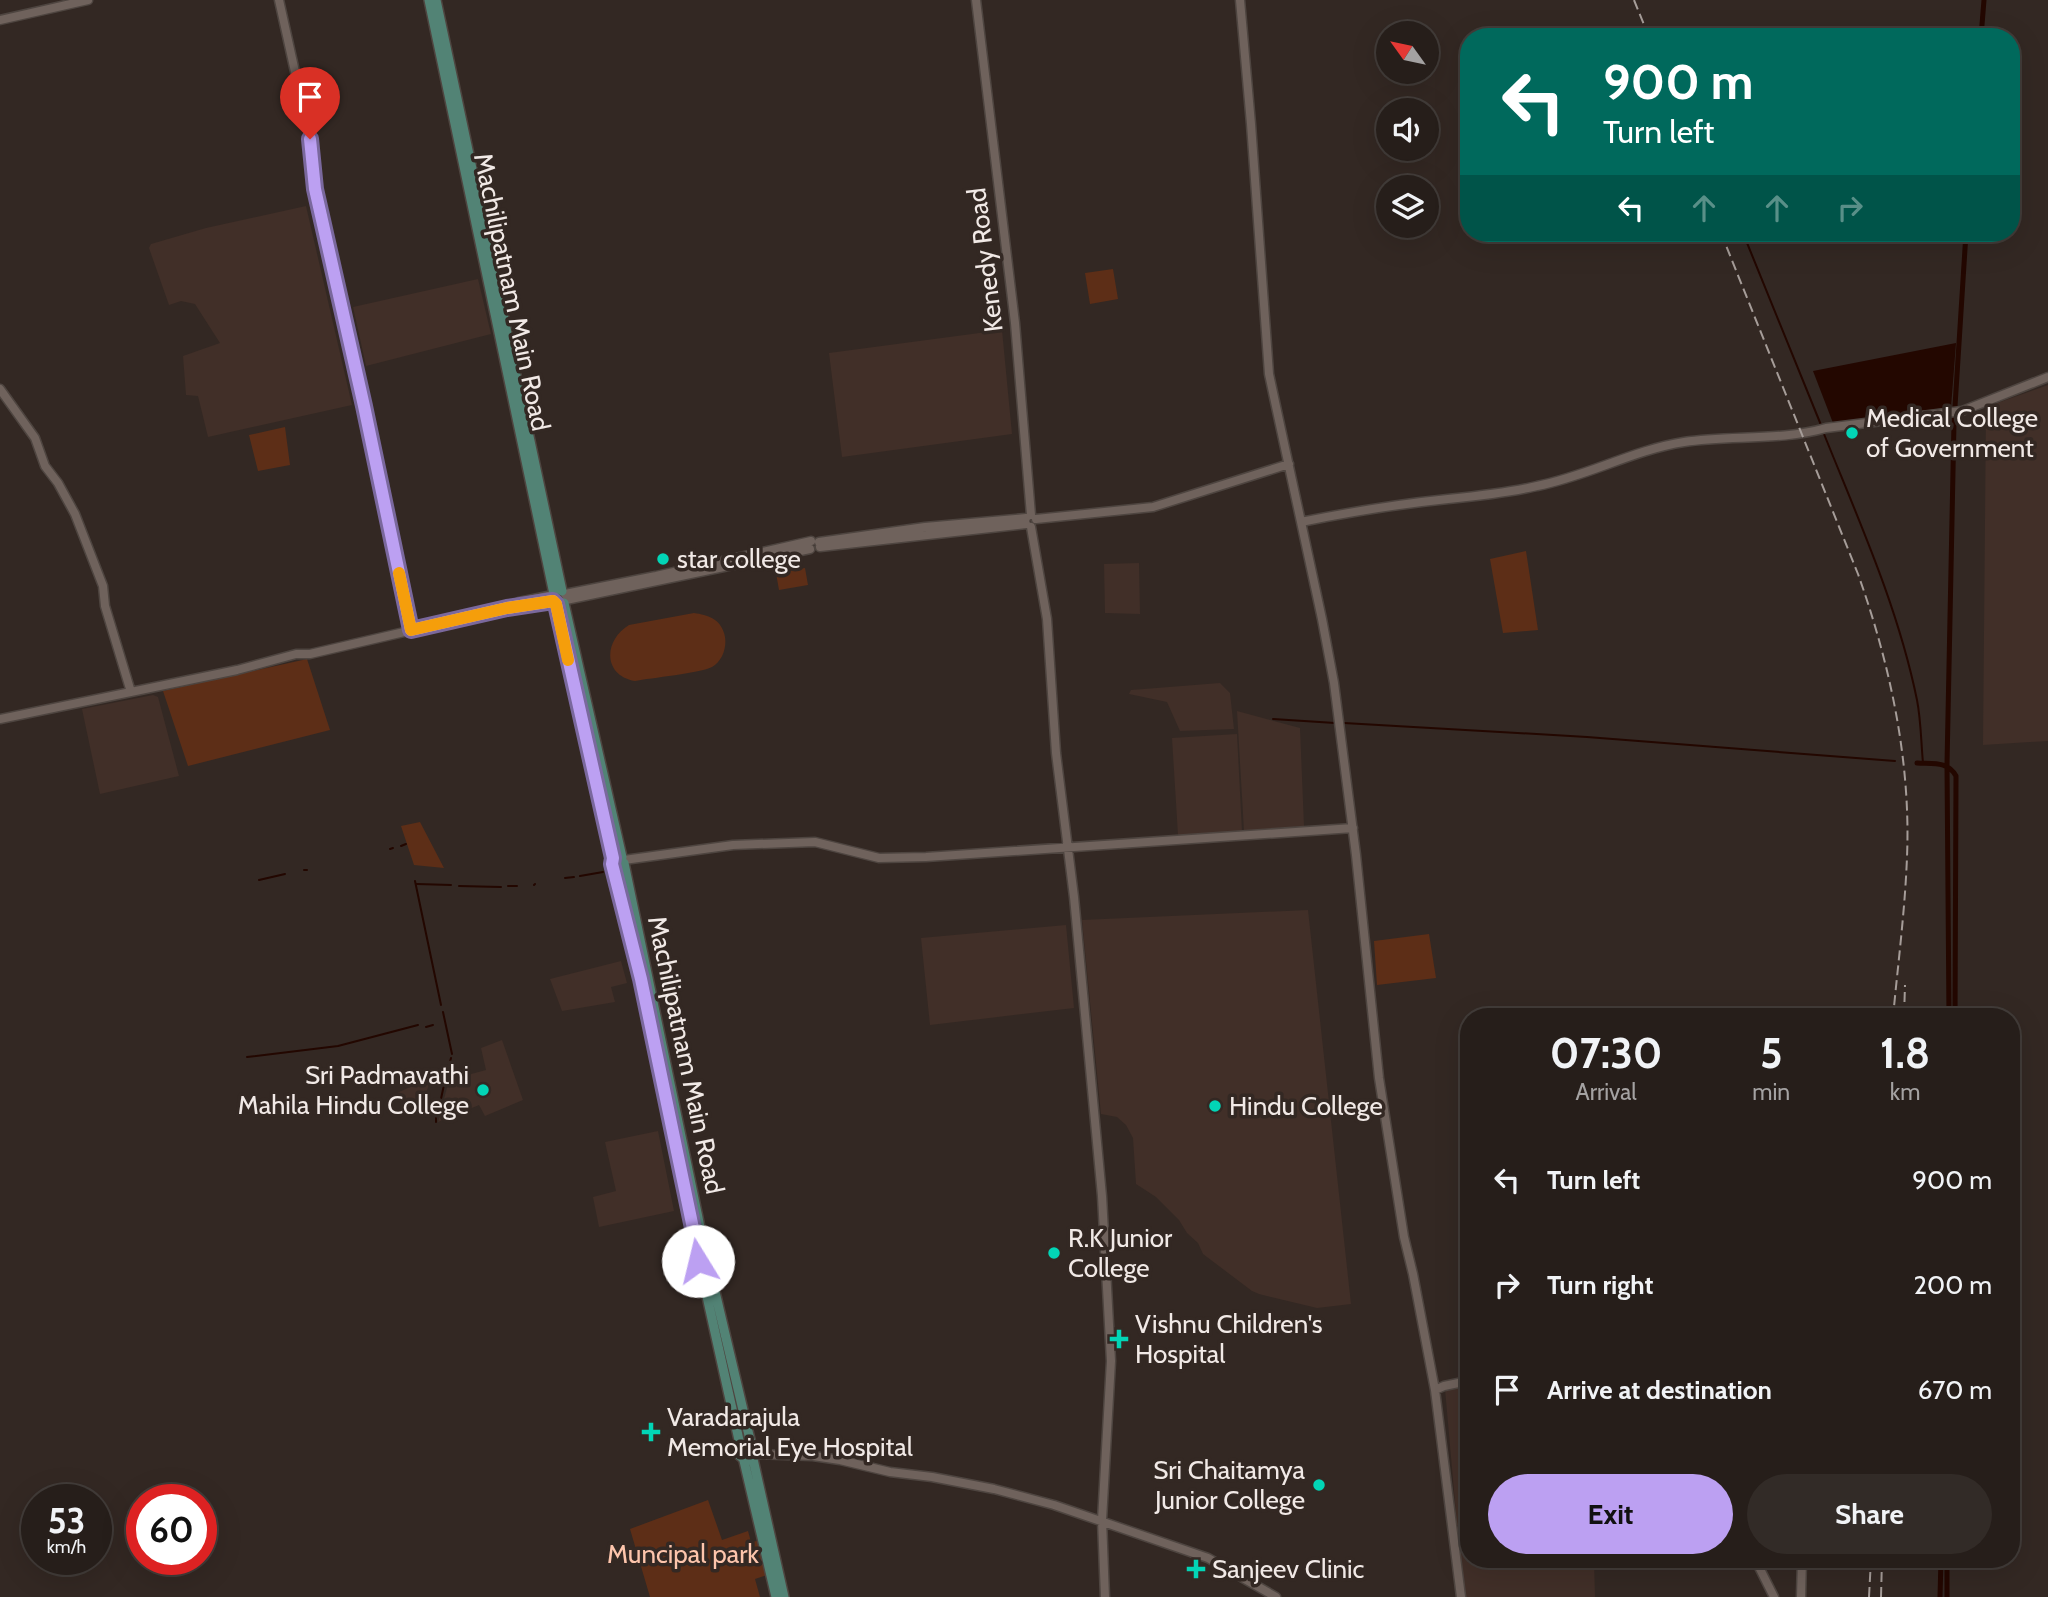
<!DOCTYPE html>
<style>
:root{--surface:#261e1a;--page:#322b27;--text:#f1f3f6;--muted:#a4a2a2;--line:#423c39;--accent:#bca0f2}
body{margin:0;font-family:Cabin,sans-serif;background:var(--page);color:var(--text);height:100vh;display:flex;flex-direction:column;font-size:26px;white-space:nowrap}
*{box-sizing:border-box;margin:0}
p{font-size:23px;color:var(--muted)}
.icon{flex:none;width:38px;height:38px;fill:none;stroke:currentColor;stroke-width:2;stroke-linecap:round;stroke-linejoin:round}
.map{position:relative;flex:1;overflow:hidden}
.side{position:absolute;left:1460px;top:1008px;width:560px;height:560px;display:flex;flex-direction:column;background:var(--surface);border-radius:28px;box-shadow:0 7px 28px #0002,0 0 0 2px var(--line)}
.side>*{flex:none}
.guide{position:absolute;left:1460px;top:28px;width:560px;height:214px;border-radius:28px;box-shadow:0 7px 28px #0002,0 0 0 2px var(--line);background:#00695c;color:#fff;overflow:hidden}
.needle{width:46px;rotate:303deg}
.fabs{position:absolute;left:1376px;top:21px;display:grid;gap:14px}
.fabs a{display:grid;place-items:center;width:63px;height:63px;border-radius:50%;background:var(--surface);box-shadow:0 7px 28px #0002,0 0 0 2px var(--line);font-size:35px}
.speed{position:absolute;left:21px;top:1484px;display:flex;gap:14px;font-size:35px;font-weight:700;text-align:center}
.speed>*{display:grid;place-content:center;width:91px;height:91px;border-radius:50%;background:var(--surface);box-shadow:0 7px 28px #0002,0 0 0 2px var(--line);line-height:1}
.speed small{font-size:18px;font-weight:400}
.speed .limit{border:10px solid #d22;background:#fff;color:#111}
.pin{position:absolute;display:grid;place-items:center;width:60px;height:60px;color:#fff;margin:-72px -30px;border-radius:50% 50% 50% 0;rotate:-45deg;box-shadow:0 0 7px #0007}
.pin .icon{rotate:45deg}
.me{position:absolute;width:77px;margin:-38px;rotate:351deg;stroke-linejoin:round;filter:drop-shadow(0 0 5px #0008)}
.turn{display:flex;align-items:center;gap:24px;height:147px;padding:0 28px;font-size:32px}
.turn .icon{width:91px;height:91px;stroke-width:2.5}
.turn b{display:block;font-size:49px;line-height:60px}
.lanes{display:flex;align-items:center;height:66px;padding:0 28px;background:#0003;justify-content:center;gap:35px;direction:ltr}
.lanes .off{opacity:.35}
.eta{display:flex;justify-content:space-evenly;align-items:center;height:119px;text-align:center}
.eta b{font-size:42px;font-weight:700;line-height:49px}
.action{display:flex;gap:14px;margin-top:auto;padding:14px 28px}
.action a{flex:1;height:80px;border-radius:42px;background:var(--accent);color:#111;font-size:28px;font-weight:700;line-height:80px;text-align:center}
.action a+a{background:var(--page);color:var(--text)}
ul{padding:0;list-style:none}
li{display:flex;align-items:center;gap:21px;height:105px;padding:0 28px}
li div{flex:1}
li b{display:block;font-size:26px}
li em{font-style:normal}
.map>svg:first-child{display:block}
</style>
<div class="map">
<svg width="2048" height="1597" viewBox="0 0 2048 1597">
<rect width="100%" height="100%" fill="#332823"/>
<path fill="#412f28" d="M306 206 352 405 208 437 198 396 186 395 183 356 220 343 195 304 181 301 169 305 149 248 151 244 206 228Z
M478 279 491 334 366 366 353 307Z
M1002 330 1012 434 842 457 829 353Z
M2048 385V741L1983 745 1986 407Z
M1139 563 1140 614 1105 613 1104 564Z
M1220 683 1230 693 1234 729 1180 731 1167 702 1129 694 1131 690Z
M153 695 158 697 179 776 100 794 82 709Z
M1237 711 1300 728 1304 826 1244 831Z
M1237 734 1242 831 1178 835 1172 738Z
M1308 910 1351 1304 1317 1308 1259 1294 1252 1291 1203 1254 1198 1243 1187 1233 1179 1220 1156 1197 1136 1184 1133 1138 1126 1125 1117 1117 1101 1114 1082 920Z
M1066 925 1074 1008 930 1025 921 938Z
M621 961 627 983 611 987 615 1002 562 1011 550 979Z
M502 1040 523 1100 485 1116 479 1105 438 1122 449 1080 486 1070 481 1048Z
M432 1077 421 1106 410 1103 404 1110 397 1093Z
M658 1131 674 1211 599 1227 593 1197 616 1191 605 1142Z
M1468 1385V1525H1457L1445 1389Z
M1457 1527H1468V1559H1594L1595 1597H1465Z"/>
<path fill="#5d2e17" d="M1113 269 1118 299 1090 304 1085 273Z
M285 427 290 465 258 471 249 435Z
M1526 551 1538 630 1503 633 1490 559Z
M805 568 808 585 779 590 776 573Z
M694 613C708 615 720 619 724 633 728 645 723 661 712 667 701 673 650 678 635 681 602 675 604 640 629 625Z
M307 659 330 730 188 766 163 691Z
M420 822 444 868 414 865 401 826Z
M1429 934 1436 978 1377 985 1374 941Z
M708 1500 722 1540 748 1531 751 1542 757 1541 767 1575 755 1579 760 1597H650L630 1529Z"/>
<path fill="#230700" d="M1956 343 1951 407 1833 423 1813 371Z"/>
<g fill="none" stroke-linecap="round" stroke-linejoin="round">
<path stroke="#230700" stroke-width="2" d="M1743 233 1821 425
M1824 434C1859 521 1898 607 1917 700 1921 720 1921 742 1923 763
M1273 719 1335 723
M1344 723 1587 737 1895 761
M401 846 406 844
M390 849 393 848
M304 870H307
M580 876 603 872
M565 878 574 877
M259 880 285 874
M415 881 441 1005
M417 884 451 885
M534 885 535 884
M459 886 501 887
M508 886H517
M443 1012 452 1054
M426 1027 433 1025
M247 1057 338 1046 418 1025
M450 1062 451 1058
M448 1068 449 1064
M441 1074 447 1075
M421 1080 435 1074
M438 1113 445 1080
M436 1122V1118"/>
<path stroke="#230700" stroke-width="5" d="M1981 37 1984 0
M1917 763C1933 764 1948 761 1956 776L1955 1017
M1949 1017 1947 765 1954 422 1966 233
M1940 1597 1941 1559
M1947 1597V1559"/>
<g stroke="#4e4540" stroke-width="11">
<path id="secondary" d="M279 0 310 139 315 189 364 406 411 630
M976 0 1015 323 1031 515
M1240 0 1251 124 1269 374 1322 619 1334 683 1356 855 1379 1078 1404 1237 1413 1274 1435 1390 1461 1597
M0 20 88 0
M0 389 35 438 45 466 58 483 75 514 103 586 105 606 131 692
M1036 519 1153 507 1289 464
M1301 522C1350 512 1399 504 1448 499 1478 496 1508 493 1537 486 1588 476 1633 450 1684 442 1731 435 1781 441 1826 428L1962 411 2048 377
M1031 527 1047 619 1056 753 1074 897 1102 1196 1111 1361 1102 1520 1105 1597
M819 542 925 527 1026 518
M820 547 1026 524
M565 594 656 576 811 541
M566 600 810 549
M510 607 519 602 553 595
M0 719 237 670 296 654H310L507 608 553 601
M624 860 733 845 815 842 879 858 926 857 1353 828
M1435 1390 1444 1386 1468 1381
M755 1454 813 1456 840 1460 890 1472 932 1477 994 1489 1054 1505 1208 1558 1276 1597
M1755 1559 1774 1597
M1801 1597 1802 1559"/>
</g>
<g stroke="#4e4540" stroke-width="12">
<path id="primary" d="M429 0 554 594
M436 0 562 591
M564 603 622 857
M556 604 613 858
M624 863 706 1256
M614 867 641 979 699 1257
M708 1262 752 1448
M700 1265 741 1449
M753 1459 746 1461 739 1455 741 1449 748 1446 754 1452 753 1459 784 1597
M744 1461 776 1597"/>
</g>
<use href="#secondary" stroke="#6f625c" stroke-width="8"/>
<use href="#primary" stroke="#528375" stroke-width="9"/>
<path stroke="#a69d99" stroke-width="2" stroke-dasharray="10 5" stroke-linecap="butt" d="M1634 0 1649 37
M1721 233 1858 574C1890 664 1911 761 1907 857 1905 910 1898 964 1893 1017
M1904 1017 1905 985
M1869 1597 1871 1559
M1881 1597 1882 1559"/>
</g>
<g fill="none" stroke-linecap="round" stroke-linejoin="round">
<g stroke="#7a689d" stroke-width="18">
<path id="route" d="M310 139 315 189 364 406 411 630 507 608 553 601 556 604 613 858 612 864 641 979 699 1257 698 1261"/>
</g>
<use href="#route" stroke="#bca0f2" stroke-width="12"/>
<path stroke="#f59e0b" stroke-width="12" d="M399 573 411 630 507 608 553 601 556 604 568 660"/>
</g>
<g fill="#02d5b6" stroke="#332823" stroke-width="2.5">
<circle cx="1852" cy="433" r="7"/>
<circle cx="663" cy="559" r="7"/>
<circle cx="483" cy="1090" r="7"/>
<circle cx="1215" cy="1106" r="7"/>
<circle cx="1054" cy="1253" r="7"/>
<path d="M1115.5 1328.5h7v7h7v7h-7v7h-7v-7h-7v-7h7z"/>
<path d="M647.5 1421.5h7v7h7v7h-7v7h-7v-7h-7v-7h7z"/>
<circle cx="1319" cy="1485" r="7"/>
<path d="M1192.5 1558.5h7v7h7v7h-7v7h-7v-7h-7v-7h7z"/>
</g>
<g text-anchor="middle" stroke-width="7" stroke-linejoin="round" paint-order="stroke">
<g font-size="26" fill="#f1e9e6" stroke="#332823">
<text transform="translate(985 260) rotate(-97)" y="9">Kenedy Road</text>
<text transform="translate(512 292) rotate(78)" y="9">Machilipatnam Main Road</text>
<text transform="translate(686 1055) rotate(78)" y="9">Machilipatnam Main Road</text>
</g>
<g font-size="26" fill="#f1e9e6" stroke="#332823" text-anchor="start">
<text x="1866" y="427">Medical College<tspan x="1866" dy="30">of Government</tspan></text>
<text x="677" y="568">star college</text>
<text x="469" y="1084" text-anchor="end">Sri Padmavathi<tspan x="469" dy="30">Mahila Hindu College</tspan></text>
<text x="1229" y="1115">Hindu College</text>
<text x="1068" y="1247">R.K Junior<tspan x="1068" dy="30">College</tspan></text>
<text x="1135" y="1333">Vishnu Children's<tspan x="1135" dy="30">Hospital</tspan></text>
<text x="667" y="1426">Varadarajula<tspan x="667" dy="30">Memorial Eye Hospital</tspan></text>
<text x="1305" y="1479" text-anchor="end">Sri Chaitamya<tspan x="1305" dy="30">Junior College</tspan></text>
<text x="1212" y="1578">Sanjeev Clinic</text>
</g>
<g font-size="26" fill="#fdc5ac" stroke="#332823">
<text x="683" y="1563">Muncipal park</text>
</g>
</g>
</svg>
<div class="fabs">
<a><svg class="needle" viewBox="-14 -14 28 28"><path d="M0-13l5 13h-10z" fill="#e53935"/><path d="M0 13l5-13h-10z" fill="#a4a2a2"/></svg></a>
<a><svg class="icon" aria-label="sound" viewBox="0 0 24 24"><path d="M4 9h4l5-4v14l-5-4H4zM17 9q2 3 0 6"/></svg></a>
<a><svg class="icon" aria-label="layers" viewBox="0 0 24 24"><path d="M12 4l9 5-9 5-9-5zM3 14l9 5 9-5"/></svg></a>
</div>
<div class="speed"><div>53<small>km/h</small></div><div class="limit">60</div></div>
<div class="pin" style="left:310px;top:139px;background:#d93025"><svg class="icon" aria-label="arrive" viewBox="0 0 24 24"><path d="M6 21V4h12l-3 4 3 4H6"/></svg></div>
<svg class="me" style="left:698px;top:1261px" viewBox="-20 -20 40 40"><circle r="19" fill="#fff"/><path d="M0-13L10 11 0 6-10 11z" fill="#bca0f2"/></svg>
<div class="guide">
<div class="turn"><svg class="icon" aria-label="left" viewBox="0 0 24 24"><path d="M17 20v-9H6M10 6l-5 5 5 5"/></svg><div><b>900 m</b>Turn left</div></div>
<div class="lanes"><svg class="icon" aria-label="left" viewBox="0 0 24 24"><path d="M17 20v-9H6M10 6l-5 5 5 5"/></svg><svg class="icon off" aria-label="ahead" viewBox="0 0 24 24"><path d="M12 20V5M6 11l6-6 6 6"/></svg><svg class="icon off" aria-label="ahead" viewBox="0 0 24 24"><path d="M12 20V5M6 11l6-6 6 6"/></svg><svg class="icon off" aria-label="right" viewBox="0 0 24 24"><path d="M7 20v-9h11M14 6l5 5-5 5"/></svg></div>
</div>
<section class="side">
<div class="eta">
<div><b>07:30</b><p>Arrival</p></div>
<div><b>5</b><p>min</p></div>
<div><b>1.8</b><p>km</p></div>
</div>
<ul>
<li><svg class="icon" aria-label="left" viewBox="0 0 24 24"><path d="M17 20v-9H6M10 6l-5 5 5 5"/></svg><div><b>Turn left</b></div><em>900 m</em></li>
<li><svg class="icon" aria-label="right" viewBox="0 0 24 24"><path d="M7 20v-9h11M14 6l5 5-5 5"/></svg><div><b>Turn right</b></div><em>200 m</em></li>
<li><svg class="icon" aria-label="arrive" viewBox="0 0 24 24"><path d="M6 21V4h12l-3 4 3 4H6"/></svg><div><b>Arrive at destination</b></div><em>670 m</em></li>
</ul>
<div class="action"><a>Exit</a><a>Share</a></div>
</section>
</div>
